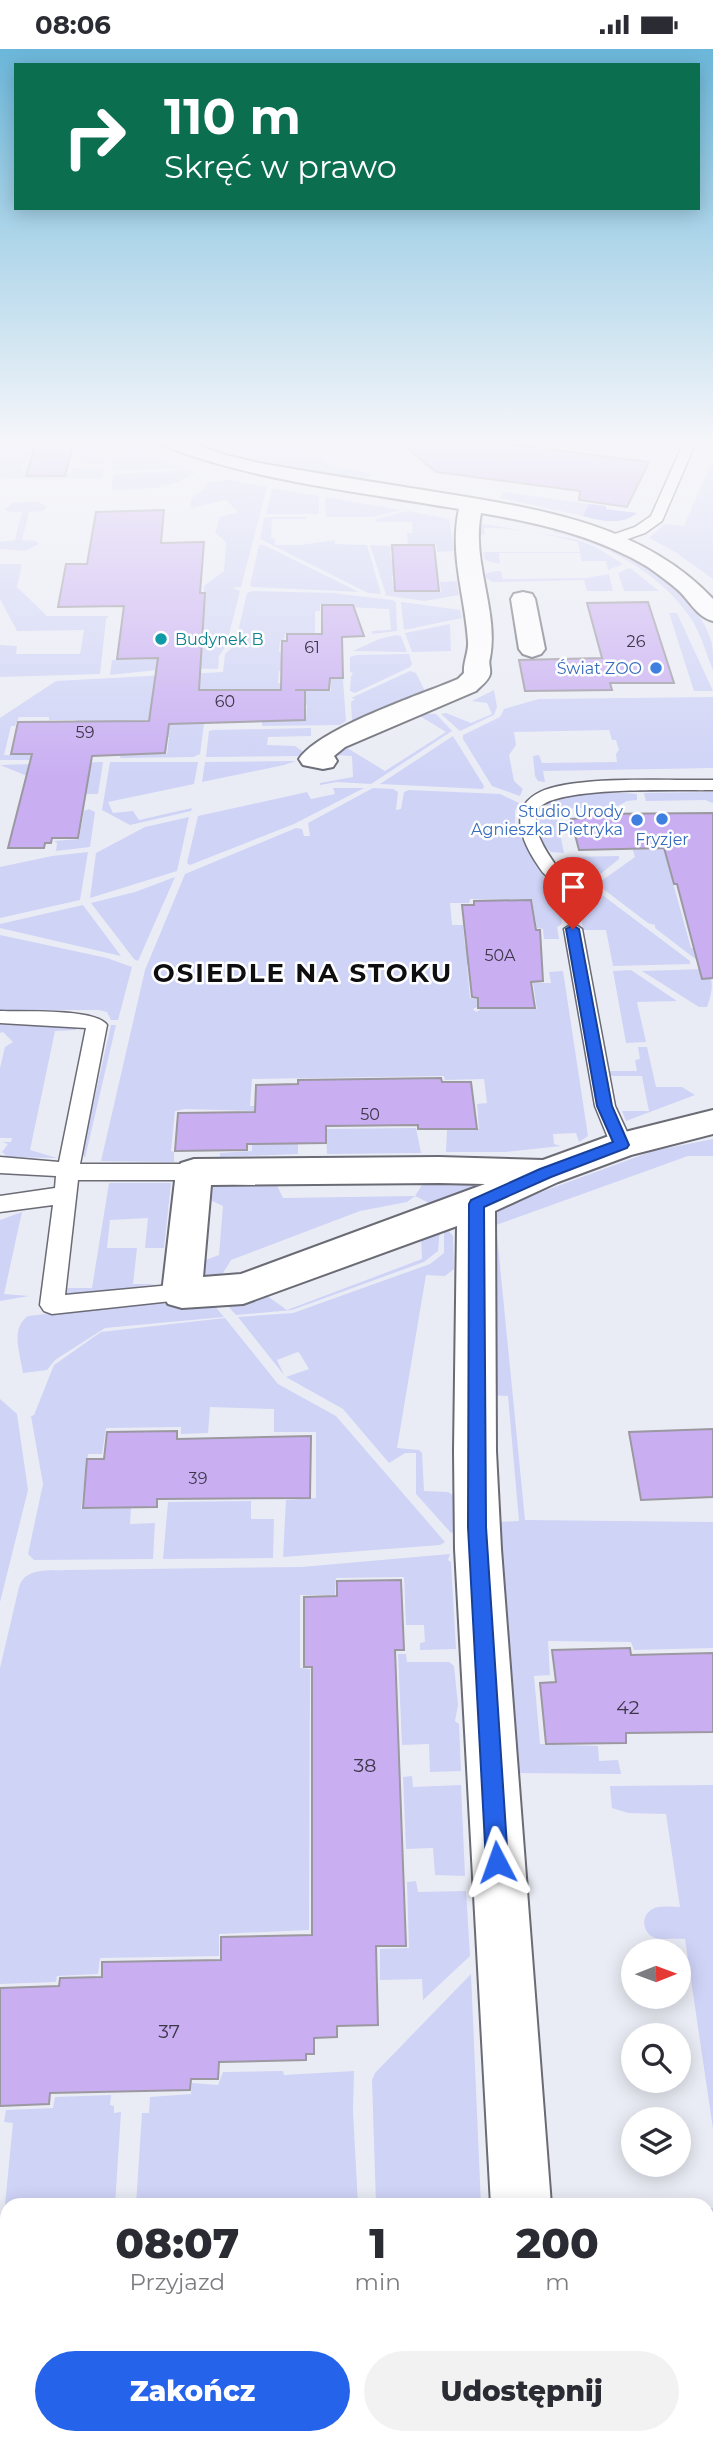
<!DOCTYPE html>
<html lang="pl">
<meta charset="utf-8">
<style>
:root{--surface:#fff;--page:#f2f2f3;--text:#2b2b33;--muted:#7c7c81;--accent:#2563eb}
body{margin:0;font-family:Montserrat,sans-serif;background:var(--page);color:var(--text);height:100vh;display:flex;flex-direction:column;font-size:26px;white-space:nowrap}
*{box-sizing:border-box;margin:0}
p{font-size:23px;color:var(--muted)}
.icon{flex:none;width:38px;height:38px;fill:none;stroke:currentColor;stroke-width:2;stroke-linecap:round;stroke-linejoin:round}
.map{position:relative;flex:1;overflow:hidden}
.details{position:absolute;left:0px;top:2149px;width:714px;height:247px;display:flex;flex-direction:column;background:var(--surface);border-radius:21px 21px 0 0;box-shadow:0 4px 18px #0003}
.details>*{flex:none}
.guide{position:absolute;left:14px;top:14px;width:686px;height:147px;border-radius:0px;box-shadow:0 4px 18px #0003;background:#0b6e4f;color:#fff;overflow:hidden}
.needle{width:46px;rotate:89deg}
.controls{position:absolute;left:621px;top:1890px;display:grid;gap:14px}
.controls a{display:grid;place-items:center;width:70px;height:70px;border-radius:50%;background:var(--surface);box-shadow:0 4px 18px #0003;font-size:35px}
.pin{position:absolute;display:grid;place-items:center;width:60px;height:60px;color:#fff;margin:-72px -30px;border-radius:50% 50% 50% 0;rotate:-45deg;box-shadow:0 0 7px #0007}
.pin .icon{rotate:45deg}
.me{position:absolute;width:77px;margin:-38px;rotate:356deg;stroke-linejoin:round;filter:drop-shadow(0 0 5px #0008)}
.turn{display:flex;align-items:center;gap:24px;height:147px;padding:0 35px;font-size:32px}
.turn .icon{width:91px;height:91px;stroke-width:2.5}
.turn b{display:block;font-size:49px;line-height:60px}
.eta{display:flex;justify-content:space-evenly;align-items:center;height:119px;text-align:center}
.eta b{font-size:42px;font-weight:800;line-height:49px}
.cta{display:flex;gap:14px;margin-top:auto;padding:14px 35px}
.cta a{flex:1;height:80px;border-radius:42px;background:var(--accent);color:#fff;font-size:28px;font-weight:800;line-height:80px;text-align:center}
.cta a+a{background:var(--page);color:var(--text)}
.status{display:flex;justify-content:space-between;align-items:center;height:49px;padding:0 35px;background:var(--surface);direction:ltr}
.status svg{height:19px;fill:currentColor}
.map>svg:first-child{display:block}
</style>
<div class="status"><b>08:06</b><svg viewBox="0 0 49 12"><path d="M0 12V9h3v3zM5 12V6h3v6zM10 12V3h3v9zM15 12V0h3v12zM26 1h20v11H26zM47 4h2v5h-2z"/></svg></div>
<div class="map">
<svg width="713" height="2395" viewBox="0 0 713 2395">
<rect width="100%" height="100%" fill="#eaecf5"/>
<path fill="#cfd3f6" d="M0 393H34L30 409H25L22 420H26L25 428 70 425 72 419 104 418 103 429 12 430 0 428Z
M76 393H107L104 415H81L82 410H71Z
M114 393H122L181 419 112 422Z
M189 393H323L310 407 326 409 323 413 335 415 334 417 373 425 361 432 282 419 235 408Z
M713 409V530L675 503 649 489 665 475 684 477Z
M188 421 196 423C171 441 142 440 112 441L113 425Z
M229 431 267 438 241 538 232 539 240 542 226 597 219 607 218 620 176 619 110 626 112 611 201 609 204 537 224 522 226 493 215 484 220 468 238 463 226 451 191 459V450L211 433Z
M272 439 319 447V465H266Z
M504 443 589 455 583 467 500 449Z
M325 448 401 461 372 468H326Z
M26 453H39L47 458 43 462 29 463 22 491 36 492 39 495 25 502 0 500V493L15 491 22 463H8L5 460 13 454Z
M408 462 449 470 454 502 437 503 436 495H408L407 484H413L412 473H376V470Z
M271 468H306V470H272L271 489 275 490V496H301L335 491V495L367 496 381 545 368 544 260 490 264 469Z
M478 474 575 490 594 497 623 515 608 521 606 512H582L580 504H499L500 515 485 511 483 503H580L578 493C547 485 516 479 484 479L485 485 481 486Z
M555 479C616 496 691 527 712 594 713 602 713 612 713 621 706 604 701 586 692 571 661 524 606 494 553 483Z
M259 496H264L359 543 252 538 250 536Z
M370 496 394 497V501H390L391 510 395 511 397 526 392 527 393 536 398 537 399 543H441L440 533 457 532 459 546 424 552 383 546 386 545Z
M0 515H22L17 538 47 567H109L106 570 100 625 0 628V596L17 597 16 605H80L84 581 17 582 0 550Z
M630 519 659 542H624L618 524Z
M496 522H501L503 530 586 529 609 525 613 542H587L584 531 493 533 484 528 487 524Z
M252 542 333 544 392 551 396 553 397 582 372 585V582L391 581 389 560 348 558V555H320V562H315V584L285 585 284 591 280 592 279 603H285L284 622H279L278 634H284V640L187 641 153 646 148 671 77 674 76 671H49V668H19L15 677H11L4 706H47L40 711H0V669L56 632 223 623 225 605 235 596 247 544Z
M401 553 460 561 462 569 404 581Z
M669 564H677L713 642H694Z
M450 575 451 602 412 603 405 584Z
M396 586 401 587 407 603 353 602 379 590Z
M409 605 412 615 410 618 355 644 350 642 351 627 353 624 350 623V608L357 606Z
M410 622 416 624 426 644 357 675 352 672 351 653 355 650 351 649Z
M331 630H343L346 672 340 676 262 677V672H306L307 656H299V642H331Z
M494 641 497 658 494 666 460 682 441 665 446 664 471 674 492 665 487 654 472 652Z
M713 648V719L543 722 545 733 538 732 535 727 533 707 539 706 542 714 617 713 616 705 619 701 616 691H612L609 681 514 683 516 696 509 706 514 732 523 740 520 747 492 737 463 690V686L500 668 504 660 539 650Z
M415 664 436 665 452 682 371 735 337 733 320 736V734L353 728 352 707 334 706 344 697 385 722 446 683Z
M163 673 204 675 200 705 193 708 120 709 121 705H167L169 688H161Z
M311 679V687L268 688 267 696 295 697 304 703 303 707 206 708 209 682 213 681Z
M453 687 484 737 483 740 380 735Z
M296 712 284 716 202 733 205 713Z
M103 713 98 745H72L0 716Z
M110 713H198L194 735 108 753 113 764 133 762 139 771 192 759 191 762 130 776 102 761Z
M333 739H364L294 775 190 816 187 814 198 767 307 743 311 750 335 745Z
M373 739 393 740 398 743 396 761 401 760 404 743 409 741 500 745 519 754 515 762V779L552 841 558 845 562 875 557 878 559 890H544L543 880 537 879 532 851 470 850 469 854H450L452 876H463L465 897H470L473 915 467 916 470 949 477 950V958L473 960 476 963 481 960H537L533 934H551L549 923 563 922 588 1087 579 1093 576 1084 553 1085 554 1095 561 1097 505 1103H446L447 1081 479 1080 477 1055 487 1054 484 1030 445 1031 444 1027 252 1030 250 1057H262L298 1084V1105L220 1108V1104L252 1102V1062L185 1060 175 1062 171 1102 174 1103V1113L101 1112 145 921 185 825 296 779 302 780 304 787H310L308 774Z
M713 743V754L705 751 646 752 644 744Z
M637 745V751L627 752 618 757 557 760 545 756C563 742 615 742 637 745Z
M539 759 556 765 564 804 551 803C537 790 534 777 539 759Z
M89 760 95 763 90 798 56 802 57 794 54 792 79 790 84 762Z
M189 768 177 822 90 849 96 804 145 778Z
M632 798H663L691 899H698V912L655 879V876L648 874 602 839 600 833 635 808Z
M88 803 80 851 0 869V818L52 807Z
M619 807V810L592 832 565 808Z
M175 828 138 912 134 910 91 854 135 843Z
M593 839 690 912V915L613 917 606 881H583L579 849Z
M83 856 121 907 0 879V875Z
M0 886 107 909 132 918 118 971H111L107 963 99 961H0Z
M704 920 710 923C713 938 712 944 707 958H699L642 922Z
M631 921 677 952 637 953 646 993 626 994 613 922Z
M0 975 73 978 77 981 55 982 30 1101 57 1109 4 1108 5 1105 2 1103 8 1095 2 1093H11L12 1089H0V1019L5 998 13 993 3 983 0 984Z
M111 976H116L85 1109 82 1104Z
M638 998H647L656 1038H682L695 1046 626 1072 622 1062H649L642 1027H608L607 1022H637L635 1011 640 1010Z
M416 1079 421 1104 327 1105 326 1080Z
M713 1090V1107H688L496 1176 525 1471 713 1473V1599L634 1601 631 1593 548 1592 550 1626 534 1627 540 1695 598 1697 599 1712 618 1711 621 1725 515 1724 496 1473 519 1472 508 1347 490 1346 492 1166 506 1156 653 1102Z
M427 1128 481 1134V1139L439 1159 415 1147 407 1153 360 1162 231 1211 220 1229 201 1225 192 1216 219 1206 223 1157 197 1145 217 1132 274 1130 283 1149 415 1147Z
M109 1134H171L164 1199H145L148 1169 110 1171 107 1199H137L133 1235H157L82 1245 67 1244V1239H92Z
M22 1163 4 1245 29 1247 0 1252V1171Z
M440 1179 438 1202 424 1213 292 1261 236 1266 222 1251 263 1244 287 1261 422 1210 421 1186Z
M441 1179 447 1180 453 1187 454 1220 445 1227 426 1226 397 1399 419 1401 422 1404 424 1442 448 1443 455 1447 457 1481 451 1484 416 1445V1404H405L389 1414 343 1360 286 1328 309 1320 300 1305 298 1303 277 1311 284 1326 238 1268 293 1264 430 1215 444 1204V1184Z
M159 1252 165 1255H213L224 1268 105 1279 55 1311 47 1321 23 1324C20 1304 10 1280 28 1267Z
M225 1269 278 1335 336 1367 445 1493 440 1496 283 1508 286 1451 316 1449V1383H274V1360L210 1358 208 1384 181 1385V1378L106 1379 102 1405H88L81 1460 131 1459 130 1475 155 1474 153 1510 34 1511 28 1505 43 1435 31 1367 34 1366 54 1316 101 1283Z
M0 1350 17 1365 28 1441 0 1553Z
M251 1452V1470H274L273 1509 163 1510 168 1453Z
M450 1505 448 1511 451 1513 456 1600 420 1601V1594L425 1593 424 1576H406L404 1528 336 1529 335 1546H300V1619L310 1620 309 1881 219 1885V1907L100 1909 98 1925 57 1927 56 1933 0 1935V1619L19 1538C25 1518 49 1522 66 1521L301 1518Z
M398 1605H406L407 1613H449L454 1617 458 1656 455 1672 459 1675 461 1722 430 1723 429 1695 402 1696Z
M412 1727 413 1738 461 1736 465 1827 435 1826 433 1799 406 1800 403 1728Z
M713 1736V2080L685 1890C676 1889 664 1891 655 1889 643 1885 640 1868 651 1861 658 1856 671 1858 680 1858L666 1765 628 1764 612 1759 610 1737Z
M416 1832 418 1843 466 1842 470 1907 423 1951 422 1930 380 1931V1900L409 1899 407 1833Z
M471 1925 481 2156H376L372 2031 375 2024Z
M283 2022 284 2026 354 2022 353 2062 358 2156H136L142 2064H149L150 2048 191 2045 192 2034 218 2036 223 2023Z
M111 2046 110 2056 114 2057V2064L121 2063 115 2156H7V2170L4 2166 13 2074 4 2073 6 2061 53 2059 55 2048Z
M707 2159H713V2332H707Z
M508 2389H561L566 2395H242Z"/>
<path fill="#abaff4" d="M589 455 606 457V460L637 464C621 477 601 472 583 467Z"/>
<path fill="#c9aff2" stroke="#9b98a1" stroke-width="2" d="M36 393H74L65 427H26Z
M399 393H493L649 413 627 458 579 451 580 442 436 423Z
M164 461 161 494 204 493 200 544H205L199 641H281L282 592H287V585H322V556H353L364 587 342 588 343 629H330L329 641H295H305V671L169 675 165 704 92 707 78 789H52L51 794H45L44 799H8L32 705H11L18 673 149 672 158 609 117 610 124 557 58 558 66 515H87L96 463Z
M392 496H434L439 542H395Z
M648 553 674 634H610L612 641 525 642 519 611 602 609 587 554Z
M713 764V929L702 930 677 835H674L664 799 579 801 571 770 585 769V765Z
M531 851 536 881H540L543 932 531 933 535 959H478V949L472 948 462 856H474V852Z
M441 1029 442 1033H471L477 1080H418V1076L326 1077V1094L247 1095V1101L175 1102 178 1064 255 1063 256 1036 298 1035V1031Z
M713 1380V1448L641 1451 629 1383Z
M177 1382V1390L311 1387 310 1449 157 1450V1458L83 1459 87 1410H104L107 1383Z
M401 1531 404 1601H395L406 1897H376L378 1976 337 1977V1988L314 1989V2005H306V2011L219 2013 218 2030H191L190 2041 50 2044 49 2055 0 2057V1939L59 1937 60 1929 102 1928V1913L221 1911V1888L312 1886V1618H304V1548L337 1547V1532Z
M630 1599 631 1606 713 1604V1683L626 1684V1694L546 1695 540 1634 556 1633 552 1601Z"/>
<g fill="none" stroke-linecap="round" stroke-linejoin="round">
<g stroke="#6a6b74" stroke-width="3">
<path id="lane" d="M684 393H696L662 472 645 484 619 493H609V487L635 478 651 467Z
M713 731V741C684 742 550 736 538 761 529 782 551 809 562 825L553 830C544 828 540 819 535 812 520 788 509 758 540 743 576 726 670 732 713 731Z
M573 874 582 880 615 1057 633 1096 630 1101 622 1104 614 1101 611 1096 595 1057 564 880Z
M0 962C21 963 96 959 107 976L80 1115H194L202 1118 205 1123 202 1128 194 1131H78L65 1246 182 1235 190 1238 194 1244 190 1250 52 1265 44 1262 40 1256 53 1156 0 1163V1147L55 1139 56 1127 0 1124V1108L59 1113 86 979 0 974Z"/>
</g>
<g stroke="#6a6b74" stroke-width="4">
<path id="street" d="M161 393H190L225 406 259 414C320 425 381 434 442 444 539 460 643 475 713 550V572C697 568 690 552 678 541 669 533 658 525 648 518 597 487 539 474 481 464 471 513 499 562 490 609 488 614 491 620 490 625 489 631 481 637 476 642L345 698 334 707 337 712 333 718 323 720 303 716 299 710C320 679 420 646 458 630L464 624C463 613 469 603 468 592 465 547 449 505 459 460 360 443 258 433 164 397Z
M523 543 532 545 535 550 545 600 541 605 532 608 523 605 519 600 511 550 514 545Z
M713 1061V1085L631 1106 558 1133 495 1162 496 1402 501 1500 551 2156H491L455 1500 454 1402 457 1177 243 1255 182 1259 168 1255 162 1244 176 1123 181 1114 194 1110 439 1108 543 1111 609 1087ZM439 1134 485 1135 241 1225 203 1228 211 1136Z
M581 2389H647L649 2395H583Z"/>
</g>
<use href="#lane" fill="#fff" fill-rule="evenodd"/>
<use href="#street" fill="#fff" fill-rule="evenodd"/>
</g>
<linearGradient id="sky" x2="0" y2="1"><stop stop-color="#6bb7da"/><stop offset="0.54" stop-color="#f6f6fa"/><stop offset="1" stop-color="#f6f6fa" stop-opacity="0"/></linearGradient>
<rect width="713" height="728" fill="url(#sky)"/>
<path fill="#2563eb" stroke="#184099" stroke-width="2" d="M573 876 579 880 612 1057 629 1096 627 1099 551 1128 484 1158 486 1478 508 1813 504 1820 497 1823 489 1820 486 1813 468 1478 469 1155 471 1151 540 1120 613 1093 597 1057 566 880Z"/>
<circle fill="#0f9aa8" stroke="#fff" stroke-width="2.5" cx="161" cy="590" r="7"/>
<g fill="#3f7fe0" stroke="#fff" stroke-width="2.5">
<circle cx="656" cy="619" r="7"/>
<circle cx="662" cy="770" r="7"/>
<circle cx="637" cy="771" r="7"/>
</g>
<g text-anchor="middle" stroke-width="5" stroke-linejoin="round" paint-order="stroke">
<g font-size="16" fill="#0d838f" stroke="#fff" text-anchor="start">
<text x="175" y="596">Budynek B</text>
</g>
<g font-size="16" fill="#3d3649">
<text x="636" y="598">26</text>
<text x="312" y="604">61</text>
<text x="225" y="658">60</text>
<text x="85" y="689">59</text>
<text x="500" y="912">50A</text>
<text x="370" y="1071">50</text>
<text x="198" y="1435">39</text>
</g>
<g font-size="16" fill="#366cbe" stroke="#fff" text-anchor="end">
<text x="642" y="625">Świat ZOO</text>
<text x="623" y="768">Studio Urody<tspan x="623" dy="18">Agnieszka Pietryka</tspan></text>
<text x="662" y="796" text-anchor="middle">Fryzjer</text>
</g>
<g font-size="19" fill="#3d3649">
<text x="628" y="1665">42</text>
<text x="365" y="1723">38</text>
<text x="169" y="1989">37</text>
</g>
<g font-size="26" font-weight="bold" letter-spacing="2" fill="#0e0e11" stroke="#fff">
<text x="303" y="933">OSIEDLE NA STOKU</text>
</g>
</g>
</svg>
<div class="controls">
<a><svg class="needle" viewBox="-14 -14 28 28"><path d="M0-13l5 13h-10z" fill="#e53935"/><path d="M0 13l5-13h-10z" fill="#7c7c81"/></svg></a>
<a><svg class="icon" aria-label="search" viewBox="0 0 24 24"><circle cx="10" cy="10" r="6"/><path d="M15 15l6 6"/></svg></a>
<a><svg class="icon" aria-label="layers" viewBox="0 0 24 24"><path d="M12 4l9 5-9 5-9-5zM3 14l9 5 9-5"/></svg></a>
</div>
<div class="pin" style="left:573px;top:880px;background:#d93025"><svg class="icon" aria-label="arrive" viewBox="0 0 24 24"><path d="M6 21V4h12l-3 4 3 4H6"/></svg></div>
<svg class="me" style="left:497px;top:1813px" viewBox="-20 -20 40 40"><path d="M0-17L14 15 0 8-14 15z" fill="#2563eb" stroke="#fff" stroke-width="4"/></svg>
<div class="guide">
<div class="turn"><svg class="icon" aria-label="right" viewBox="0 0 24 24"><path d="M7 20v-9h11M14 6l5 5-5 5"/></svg><div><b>110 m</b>Skręć w prawo</div></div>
</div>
<section class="details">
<div class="eta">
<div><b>08:07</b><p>Przyjazd</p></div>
<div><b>1</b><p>min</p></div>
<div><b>200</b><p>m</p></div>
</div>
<div class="cta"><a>Zakończ</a><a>Udostępnij</a></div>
</section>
</div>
